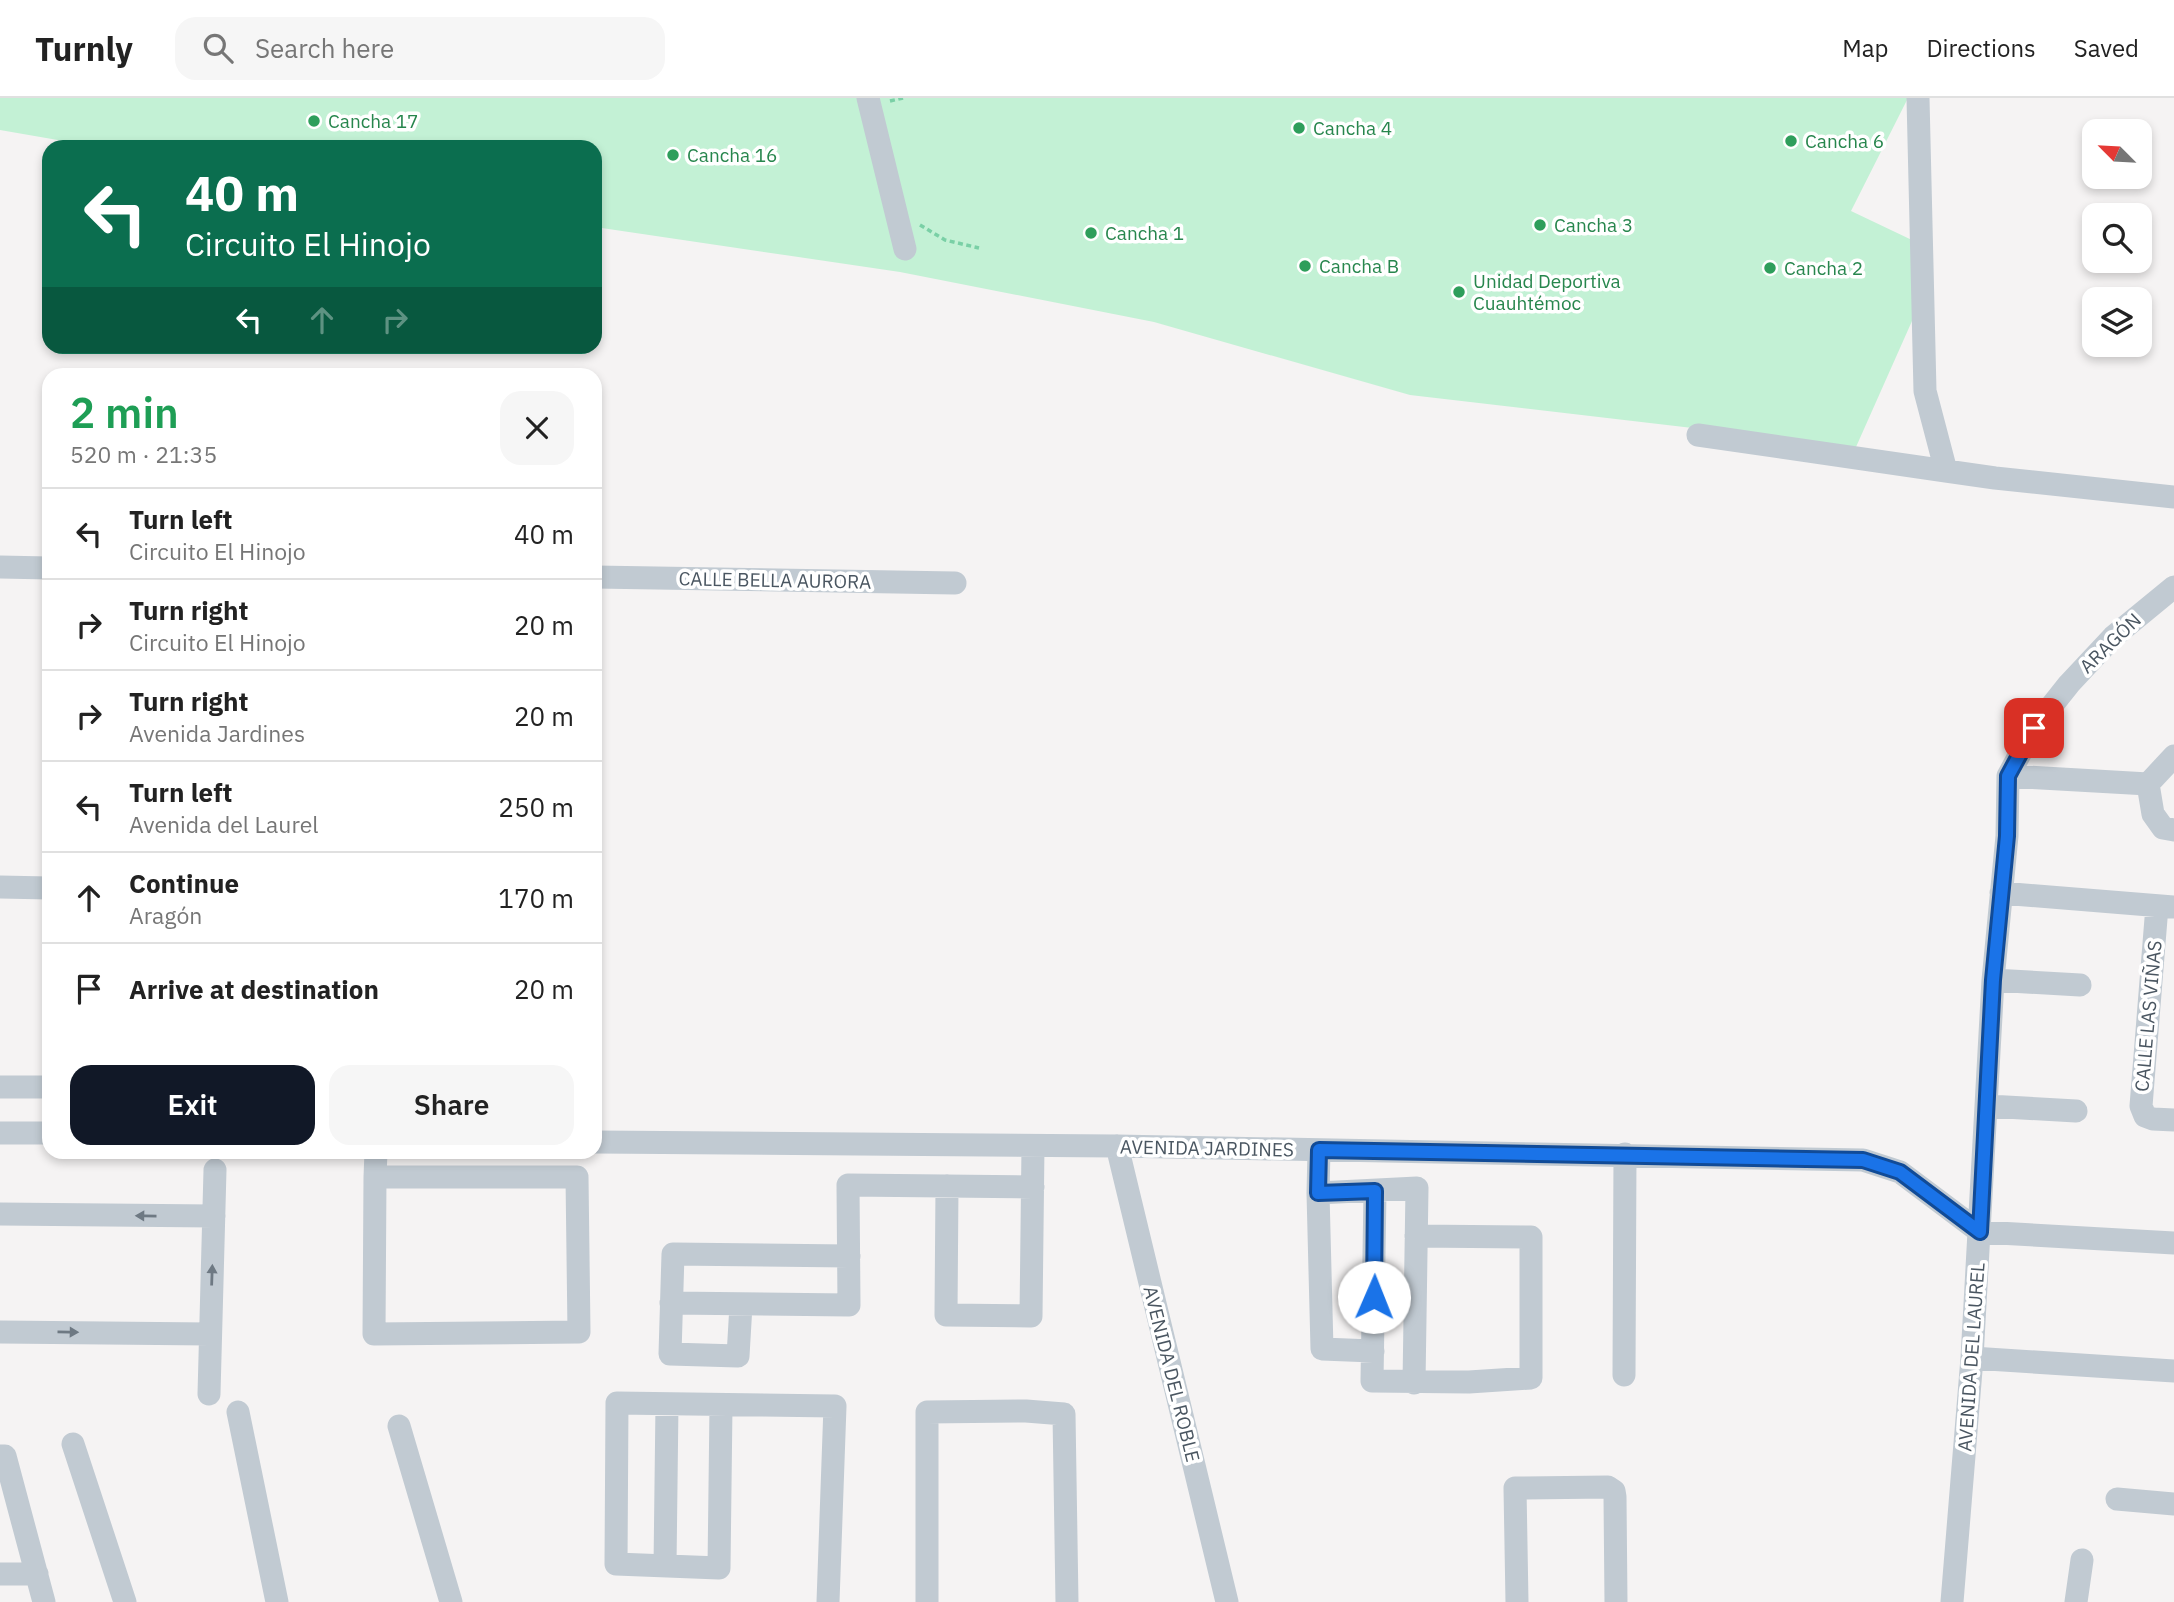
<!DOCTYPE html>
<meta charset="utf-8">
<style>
:root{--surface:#fff;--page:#f6f6f6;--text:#222;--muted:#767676;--line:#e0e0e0;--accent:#111827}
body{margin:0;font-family:"IBM Plex Sans",sans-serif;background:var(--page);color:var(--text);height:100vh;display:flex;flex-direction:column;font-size:26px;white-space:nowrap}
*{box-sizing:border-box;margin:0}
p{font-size:23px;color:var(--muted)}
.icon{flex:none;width:38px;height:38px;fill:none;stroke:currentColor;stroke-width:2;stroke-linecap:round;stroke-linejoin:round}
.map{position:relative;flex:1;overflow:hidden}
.sheet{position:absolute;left:42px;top:270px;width:560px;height:791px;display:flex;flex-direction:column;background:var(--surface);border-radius:21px;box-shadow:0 4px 10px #0003}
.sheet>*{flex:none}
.guide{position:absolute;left:42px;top:42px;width:560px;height:214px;border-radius:21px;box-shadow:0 4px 10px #0003;background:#0b6e4f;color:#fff;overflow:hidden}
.needle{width:46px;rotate:294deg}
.fabs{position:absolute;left:2082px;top:21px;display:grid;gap:14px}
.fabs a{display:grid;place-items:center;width:70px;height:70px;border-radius:14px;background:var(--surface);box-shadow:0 4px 10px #0003;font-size:35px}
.pin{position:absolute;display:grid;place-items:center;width:60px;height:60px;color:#fff;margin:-30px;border-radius:14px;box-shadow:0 4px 10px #0006}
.me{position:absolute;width:77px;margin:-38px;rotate:1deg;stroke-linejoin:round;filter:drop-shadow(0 0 5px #0008)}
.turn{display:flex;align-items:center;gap:24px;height:147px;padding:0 28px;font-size:32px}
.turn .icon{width:91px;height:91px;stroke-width:2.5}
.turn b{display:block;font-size:49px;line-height:60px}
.lanes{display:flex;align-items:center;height:66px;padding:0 28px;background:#0003;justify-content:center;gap:35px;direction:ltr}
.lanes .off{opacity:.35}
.round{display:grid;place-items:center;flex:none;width:74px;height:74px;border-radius:21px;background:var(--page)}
.overview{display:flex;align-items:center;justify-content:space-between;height:119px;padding:0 28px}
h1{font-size:42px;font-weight:600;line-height:52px;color:#1e9e55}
.button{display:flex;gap:14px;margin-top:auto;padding:14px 28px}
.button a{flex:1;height:80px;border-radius:21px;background:var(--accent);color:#fff;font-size:28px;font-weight:600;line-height:80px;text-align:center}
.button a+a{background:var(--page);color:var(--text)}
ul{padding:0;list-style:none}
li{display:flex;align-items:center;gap:21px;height:91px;padding:0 28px;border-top:2px solid var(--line)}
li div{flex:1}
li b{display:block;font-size:26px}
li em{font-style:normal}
header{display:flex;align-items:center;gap:42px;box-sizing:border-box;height:98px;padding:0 35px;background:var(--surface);border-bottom:2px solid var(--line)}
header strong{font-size:33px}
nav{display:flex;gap:38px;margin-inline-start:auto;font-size:24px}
.search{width:490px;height:63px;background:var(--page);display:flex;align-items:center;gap:18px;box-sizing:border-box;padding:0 24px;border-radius:21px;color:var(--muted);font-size:26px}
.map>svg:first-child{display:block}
</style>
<header>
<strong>Turnly</strong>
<div class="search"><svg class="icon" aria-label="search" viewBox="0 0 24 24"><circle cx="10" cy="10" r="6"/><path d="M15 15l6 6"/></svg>Search here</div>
<nav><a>Map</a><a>Directions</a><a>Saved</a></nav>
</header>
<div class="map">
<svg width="2174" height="1504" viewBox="0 0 2174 1504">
<rect width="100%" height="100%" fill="#f5f3f3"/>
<path fill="#c3f1d5" d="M0 0H1908L1851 113 1914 143 1916 214 1856 349 1410 297 1154 224 900 174 595 129V49H98L0 32Z"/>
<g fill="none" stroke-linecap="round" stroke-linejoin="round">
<path stroke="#7ad0a6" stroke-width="3.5" stroke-dasharray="5 3.5" stroke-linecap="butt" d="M890 3 903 0
M920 127 945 142 979 150"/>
<path stroke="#c1cad2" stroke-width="23" d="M868 0 905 151
M1698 337 1946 373 1925 293 1918 0
M1946 373 1995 380 2174 399
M0 469 49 470
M595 479 955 485
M2008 678 2148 686
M2148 686 2153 716 2163 730 2174 732
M2148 686 2174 658
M0 789 49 790
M2001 795 2174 809
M2157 808 2141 1008 2145 1018 2153 1021 2174 1022
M1993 882 2080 887
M0 989H49
M1988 1008 2076 1013
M0 1035H49
M595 1044 1117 1048 1863 1062 1900 1074 1980 1134 2174 1145
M1117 1048 1227 1504
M1319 1052 1318 1095 1322 1251 1373 1253
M375 1079H577L579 1234 374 1236 375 1079 376 1054
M947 1088 946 1217 1031 1218 1033 1048
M1375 1093 1372 1283 1469 1284 1531 1280V1139L1416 1138
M1318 1095 1417 1090 1414 1285
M0 1116 214 1118
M671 1205 849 1207 848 1087 1033 1089
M741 1207 738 1258 670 1256 673 1156 849 1158
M0 1234 210 1236
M1972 1260 2174 1273
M1624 1277 1625 1056
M209 1296 215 1072
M721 1308 719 1470 616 1466 617 1305 835 1308 828 1504
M238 1314 277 1504
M399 1328 451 1504
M73 1346 125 1504
M0 1358H5L44 1504
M2117 1401 2174 1406
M665 1468 667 1306
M0 1476H37
M927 1504V1314L1026 1313 1064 1316 1067 1504
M1517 1504 1515 1390 1608 1389 1614 1393 1615 1399 1616 1504
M1952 1504 1972 1260 1993 882 2007 738 2008 678 2034 630 2069 586 2113 539 2174 489
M2076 1504 2082 1462"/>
</g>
<defs><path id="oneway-solid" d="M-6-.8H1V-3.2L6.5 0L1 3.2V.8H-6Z" transform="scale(1.75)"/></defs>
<g fill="#6e7983">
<use href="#oneway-solid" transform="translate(146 1118) rotate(-179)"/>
<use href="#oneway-solid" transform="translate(212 1177) rotate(-88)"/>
<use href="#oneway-solid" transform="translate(68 1234) rotate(1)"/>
</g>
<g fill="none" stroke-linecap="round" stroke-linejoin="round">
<g stroke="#114b97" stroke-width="18">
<path id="route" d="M1374 1199 1375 1093 1318 1095 1319 1052 1863 1062 1900 1074 1980 1134 1993 882 2007 738 2008 678 2034 630"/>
</g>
<use href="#route" stroke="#1a73e8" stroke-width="12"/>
</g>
<g fill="#2e9e5b" stroke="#fff" stroke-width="2.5">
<circle cx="314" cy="23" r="7"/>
<circle cx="1299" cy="30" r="7"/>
<circle cx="1791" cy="43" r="7"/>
<circle cx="673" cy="57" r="7"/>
<circle cx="1540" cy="127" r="7"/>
<circle cx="1091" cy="135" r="7"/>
<circle cx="1305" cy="168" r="7"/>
<circle cx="1770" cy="170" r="7"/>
<circle cx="1459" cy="194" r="7"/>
</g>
<g text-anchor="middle" stroke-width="7" stroke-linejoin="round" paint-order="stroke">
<g font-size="19" fill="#27864d" stroke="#fff" text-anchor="start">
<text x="328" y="30">Cancha 17</text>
<text x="1313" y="37">Cancha 4</text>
<text x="1805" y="50">Cancha 6</text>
<text x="687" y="64">Cancha 16</text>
<text x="1554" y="134">Cancha 3</text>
<text x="1105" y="142">Cancha 1</text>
<text x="1319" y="175">Cancha B</text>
<text x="1784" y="177">Cancha 2</text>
<text x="1473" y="190">Unidad Deportiva<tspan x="1473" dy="22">Cuauhtémoc</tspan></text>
</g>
<g font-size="19" fill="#4a5661" stroke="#fff">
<text transform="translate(775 482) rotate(1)" y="7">CALLE BELLA AURORA</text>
<text transform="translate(2110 545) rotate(-44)" y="7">ARAGÓN</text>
<text transform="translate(2148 918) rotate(-85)" y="7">CALLE LAS VIÑAS</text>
<text transform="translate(1207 1050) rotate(1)" y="7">AVENIDA JARDINES</text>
<text transform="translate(1971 1259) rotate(-86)" y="7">AVENIDA DEL LAUREL</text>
<text transform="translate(1172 1276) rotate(76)" y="7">AVENIDA DEL ROBLE</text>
</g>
</g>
</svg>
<div class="fabs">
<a><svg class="needle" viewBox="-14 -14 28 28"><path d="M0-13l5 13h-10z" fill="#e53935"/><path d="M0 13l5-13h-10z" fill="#767676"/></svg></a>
<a><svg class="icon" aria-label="search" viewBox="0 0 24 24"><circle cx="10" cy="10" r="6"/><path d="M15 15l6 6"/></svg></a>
<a><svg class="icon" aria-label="layers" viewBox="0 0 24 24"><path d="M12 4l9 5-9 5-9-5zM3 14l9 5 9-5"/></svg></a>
</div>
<div class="pin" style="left:2034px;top:630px;background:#d93025"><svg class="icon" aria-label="arrive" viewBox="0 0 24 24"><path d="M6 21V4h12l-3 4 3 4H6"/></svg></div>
<svg class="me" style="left:1374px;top:1199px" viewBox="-20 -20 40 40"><circle r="19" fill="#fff"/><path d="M0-13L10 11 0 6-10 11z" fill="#1a73e8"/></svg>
<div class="guide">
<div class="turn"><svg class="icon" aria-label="left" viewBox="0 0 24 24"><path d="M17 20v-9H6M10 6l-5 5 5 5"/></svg><div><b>40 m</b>Circuito El Hinojo</div></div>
<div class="lanes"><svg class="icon" aria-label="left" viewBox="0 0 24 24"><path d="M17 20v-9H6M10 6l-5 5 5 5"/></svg><svg class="icon off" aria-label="ahead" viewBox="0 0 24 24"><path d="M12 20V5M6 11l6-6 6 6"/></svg><svg class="icon off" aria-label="right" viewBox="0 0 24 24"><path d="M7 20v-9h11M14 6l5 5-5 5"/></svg></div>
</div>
<section class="sheet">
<div class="overview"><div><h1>2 min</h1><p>520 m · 21:35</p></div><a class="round"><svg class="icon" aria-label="close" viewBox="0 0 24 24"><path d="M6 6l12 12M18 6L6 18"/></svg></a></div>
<ul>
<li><svg class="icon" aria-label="left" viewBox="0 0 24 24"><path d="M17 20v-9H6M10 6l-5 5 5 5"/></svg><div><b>Turn left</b><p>Circuito El Hinojo</p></div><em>40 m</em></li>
<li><svg class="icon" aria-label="right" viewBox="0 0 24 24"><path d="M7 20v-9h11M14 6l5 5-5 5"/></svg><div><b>Turn right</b><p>Circuito El Hinojo</p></div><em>20 m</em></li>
<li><svg class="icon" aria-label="right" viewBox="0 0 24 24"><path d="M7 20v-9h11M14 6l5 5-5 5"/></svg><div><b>Turn right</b><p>Avenida Jardines</p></div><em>20 m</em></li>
<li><svg class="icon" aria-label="left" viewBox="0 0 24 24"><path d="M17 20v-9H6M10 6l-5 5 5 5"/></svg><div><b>Turn left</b><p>Avenida del Laurel</p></div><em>250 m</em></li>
<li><svg class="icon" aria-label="ahead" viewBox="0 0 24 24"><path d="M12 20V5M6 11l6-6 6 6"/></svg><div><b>Continue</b><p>Aragón</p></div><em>170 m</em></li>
<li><svg class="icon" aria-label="arrive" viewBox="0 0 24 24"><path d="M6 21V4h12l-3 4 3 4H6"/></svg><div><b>Arrive at destination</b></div><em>20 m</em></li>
</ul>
<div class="button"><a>Exit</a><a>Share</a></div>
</section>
</div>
